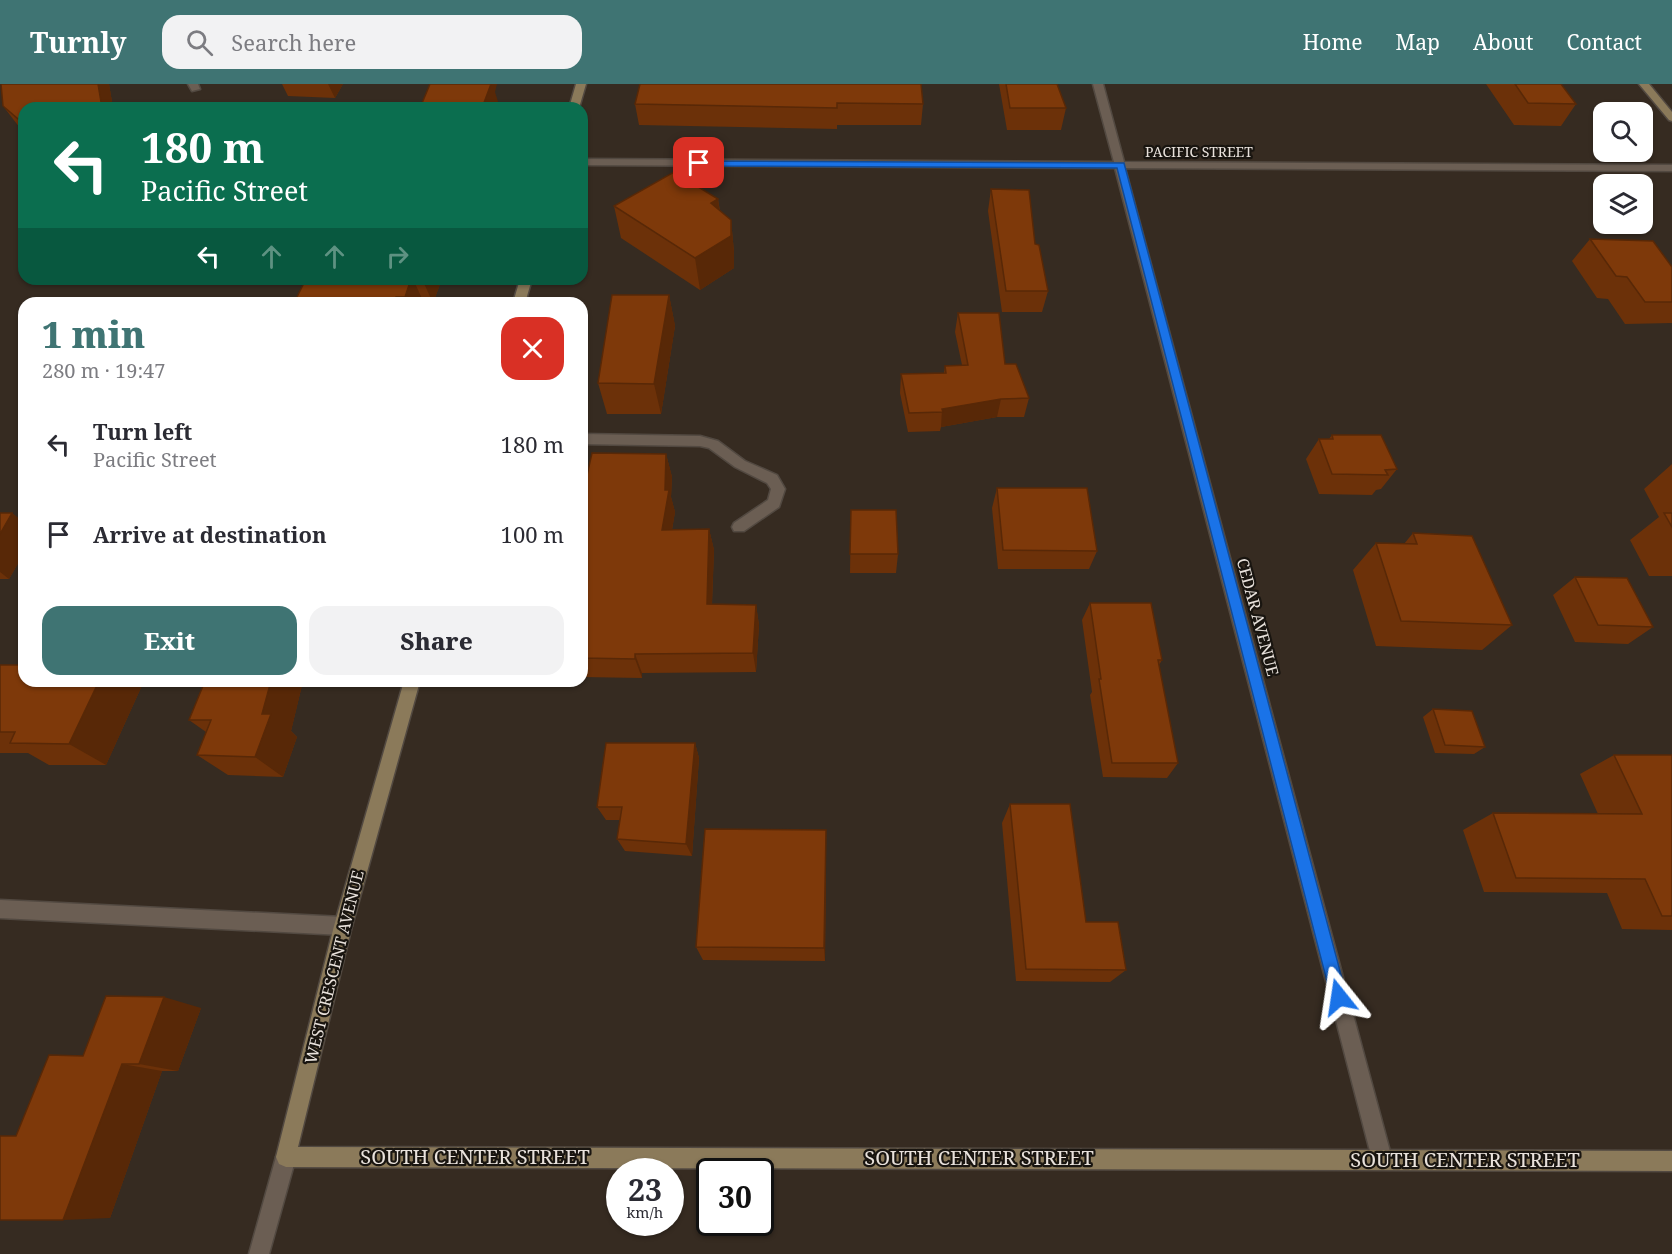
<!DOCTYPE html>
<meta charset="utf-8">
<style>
:root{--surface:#fff;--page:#f2f2f3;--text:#2b2b33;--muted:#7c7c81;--accent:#3f7473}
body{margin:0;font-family:"Noto Serif",serif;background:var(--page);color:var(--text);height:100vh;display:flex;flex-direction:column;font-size:22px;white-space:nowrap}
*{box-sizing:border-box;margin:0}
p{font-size:20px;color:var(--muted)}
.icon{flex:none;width:33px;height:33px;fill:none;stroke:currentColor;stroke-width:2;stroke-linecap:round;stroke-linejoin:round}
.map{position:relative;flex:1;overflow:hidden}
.details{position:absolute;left:18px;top:213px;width:570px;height:390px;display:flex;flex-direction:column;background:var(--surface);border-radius:18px;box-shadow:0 2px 4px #0004}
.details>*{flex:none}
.banner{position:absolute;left:18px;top:18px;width:570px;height:183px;border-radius:18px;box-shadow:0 2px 4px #0004;background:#0b6e4f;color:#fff;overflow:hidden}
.controls{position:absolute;left:1593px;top:18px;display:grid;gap:12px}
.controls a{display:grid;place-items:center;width:60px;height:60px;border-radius:12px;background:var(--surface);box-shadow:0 2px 4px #0004;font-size:30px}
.speed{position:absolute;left:606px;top:1074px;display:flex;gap:12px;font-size:30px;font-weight:700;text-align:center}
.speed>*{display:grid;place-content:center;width:78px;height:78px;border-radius:50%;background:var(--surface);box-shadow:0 2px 4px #0004;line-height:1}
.speed small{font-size:15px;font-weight:400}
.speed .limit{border:3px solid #111;border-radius:9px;background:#fff;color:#111}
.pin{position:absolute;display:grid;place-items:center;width:51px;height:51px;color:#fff;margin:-26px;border-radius:12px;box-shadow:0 3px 9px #0006}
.me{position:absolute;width:66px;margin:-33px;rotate:345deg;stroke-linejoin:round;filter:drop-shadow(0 0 4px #0008)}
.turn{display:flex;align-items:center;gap:21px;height:126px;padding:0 24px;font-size:27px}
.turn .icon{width:78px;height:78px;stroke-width:2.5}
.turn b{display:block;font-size:42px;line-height:51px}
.lanes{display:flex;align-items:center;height:57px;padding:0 24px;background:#0003;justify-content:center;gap:30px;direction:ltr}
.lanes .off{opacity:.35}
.round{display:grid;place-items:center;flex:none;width:63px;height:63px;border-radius:18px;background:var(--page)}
.overview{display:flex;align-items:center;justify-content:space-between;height:102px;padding:0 24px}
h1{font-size:36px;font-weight:800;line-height:45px;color:var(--accent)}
.button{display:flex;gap:12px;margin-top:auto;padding:12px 24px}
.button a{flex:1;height:69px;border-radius:18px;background:var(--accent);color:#fff;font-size:24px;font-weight:800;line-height:69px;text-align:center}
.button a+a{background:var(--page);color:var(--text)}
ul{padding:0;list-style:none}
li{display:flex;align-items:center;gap:18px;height:90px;padding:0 24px}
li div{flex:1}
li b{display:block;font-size:22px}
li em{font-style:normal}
header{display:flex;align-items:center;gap:36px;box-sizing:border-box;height:84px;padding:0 30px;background:var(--accent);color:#fff}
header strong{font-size:28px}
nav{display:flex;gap:33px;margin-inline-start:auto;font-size:21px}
.search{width:420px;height:54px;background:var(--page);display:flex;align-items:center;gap:15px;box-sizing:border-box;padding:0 21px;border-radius:18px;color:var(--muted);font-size:22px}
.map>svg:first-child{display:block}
</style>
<header>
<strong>Turnly</strong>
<div class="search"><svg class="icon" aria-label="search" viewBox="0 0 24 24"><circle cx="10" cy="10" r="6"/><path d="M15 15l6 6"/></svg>Search here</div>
<nav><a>Home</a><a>Map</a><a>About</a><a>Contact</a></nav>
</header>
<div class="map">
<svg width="1672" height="1170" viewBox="0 0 1672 1170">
<rect width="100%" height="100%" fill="#362b21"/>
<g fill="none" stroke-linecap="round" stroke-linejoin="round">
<g stroke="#524941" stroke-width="3">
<path id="lane" d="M582 350 700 352 718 357 745 377 777 391 785 405 779 423 744 447H734L732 443 734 439 768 416 771 405 767 399 735 383 709 364 700 362 582 360Z"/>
</g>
<g stroke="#524941" stroke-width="3">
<path id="street" d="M188 0H198L200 5 192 7Z
M1093 0H1103L1124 78 1672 81V87L1125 84 1392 1075 1389 1082 1382 1085 1375 1082 1372 1075 1115 84 582 81V75L1114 78Z
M0 816 343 833 349 836 352 842 349 848 343 851 0 834Z
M286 1063 293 1066 296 1073 269 1170H249L276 1073 279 1066Z"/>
</g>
<g stroke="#524941" stroke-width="3">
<path id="secondary" d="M576 0H586L579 24H569Z
M1639 0H1649L1672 28V37L1669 36Z
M520 195H532L525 219H513Z
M404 597H420L352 842 298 1063 1672 1067V1087L286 1083 279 1080 276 1073 334 842Z"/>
</g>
<use href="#lane" fill="#6b5e53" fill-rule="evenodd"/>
<use href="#street" fill="#6b5e53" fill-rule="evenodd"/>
<use href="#secondary" fill="#8b7a5a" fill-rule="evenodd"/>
</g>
<path fill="#6c3109" d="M1 0H109L113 24H24V47L20 44 3 22Z
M282 0H343L335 14 288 12Z
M999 0H1057L1066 24 1061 46H1007Z
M1486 0H1561L1576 20 1561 42 1514 41Z
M635 20H923L921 41H837V45L639 41Z
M991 105 1035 160 1048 207 1042 228H1002L988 127Z
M718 115 720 127 731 136 734 168V184L700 206 621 154 614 122Z
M1590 155 1672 183V239L1625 240 1608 215 1597 214 1572 177Z
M306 195H442L433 219H294Z
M669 211 675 242 661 330H607L598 299Z
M958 229 1005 280 1029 314 1024 333H997L941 343 940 347 908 348 900 309 901 290 944 289 945 282 962 281 955 248Z
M1332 351 1397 385 1381 405 1376 406 1372 411 1319 410 1306 375 1319 355H1329Z
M666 370 672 393 671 413 675 428 672 446 709 445 714 466 712 521H756L759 541 756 588 642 589V594L582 593V413Z
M1672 380V492H1649L1630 456 1659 433 1644 405Z
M997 404 1097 467 1089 485H998L992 424Z
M851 426 898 470 896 489H850Z
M0 429H12L24 439V469L9 495H0Z
M1413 449 1512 541 1482 566 1376 562 1353 486 1376 459 1404 460Z
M1575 493 1653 543 1628 560 1575 558 1553 511Z
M1090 519 1162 576 1159 581 1178 679 1167 694 1103 693 1090 611 1092 608 1082 536Z
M0 581 24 597H144L106 681H49L28 669H0Z
M205 597H303L291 647 297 653 283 693 228 691 197 671 206 648 189 636Z
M1433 625 1485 663 1474 670 1435 669 1423 633Z
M695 659 699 674 692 772 625 767 617 755 620 736H606L597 723Z
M1614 671H1672V846L1622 845 1607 809 1484 808 1463 746 1493 729 1598 730 1580 690Z
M1010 720 1086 838 1126 886 1110 898 1016 897 1002 739Z
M826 764 825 877 703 876 696 863Z
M201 924 178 987H162L110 1134 16 1052 83 972Z"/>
<path fill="#582807" d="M98 0H109L113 24H102Z
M328 0H343L335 14Z
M481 0H497L495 8 500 24H482Z
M718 115 722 147 711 119Z
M731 136 734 168V184L700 206 695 174Z
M411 195H413L424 219H408L405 213Z
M422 195H442L433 219Z
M669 211 675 242 661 330 654 300Z
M396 213 399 219H394Z
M1001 315 997 333 941 343 942 325Z
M666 370 672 393 671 413 675 428 668 468 662 446Z
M12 429 24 439V469L9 495 0 488V450Z
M709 445 714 466 711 541 707 520Z
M756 521 759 541 756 588 753 569Z
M635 570 642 589V594L635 575Z
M99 597H144L106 681 69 660Z
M271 597H303L291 647 297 653 283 693 255 673 262 630Z
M695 659 699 674 692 772 686 760Z
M826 746V764L825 877 824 864Z
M164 913 201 924 178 987 139 980Z
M122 980 162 987 110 1134 63 1136Z"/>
<path fill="#7e390a" stroke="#582807" stroke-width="1.5" d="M1 0H98L102 24H24V40L3 22Z
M430 0H491L482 24H420Z
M640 0H921L923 20 837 19V24L635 20Z
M1006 0H1057L1066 24H1010Z
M1515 0H1561L1576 20 1528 19Z
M674 88 718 115 711 119 731 136V152L695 174 614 122Z
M991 105 1029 106 1035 160 1039 161 1048 207H1006Z
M1590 155 1653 157 1672 183V218H1645L1627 193 1616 192Z
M306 195H411L405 213H396L394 219H294Z
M612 211H669L654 300 598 299Z
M958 229H999L1005 280H1016L1029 314 1001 315 942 325 943 328 909 329 901 290 946 289 945 282 968 281Z
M1332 351H1381L1397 385 1385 386 1388 391 1332 390 1319 355H1333Z
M592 369 666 370 665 406H669L662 446 709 445 707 520 756 521 753 569 635 570V575L582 574V413Z
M997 404H1087L1097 467 1003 466Z
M851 426H896L898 470H850Z
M0 429H12L0 450Z
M1664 429H1672V443Z
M1413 449 1472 452 1512 541 1401 537 1376 459 1417 460Z
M1575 493 1627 494 1653 543 1598 541Z
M1090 519H1151L1162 576H1158L1178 679H1112L1099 595H1101Z
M0 581H24V597H99L69 660 10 659 15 648H0Z
M205 597H271L262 630H271L255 673 197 671 211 636H189Z
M1433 625 1472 627 1485 663 1445 661Z
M606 659H695L686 760 617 755 622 723H597Z
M1614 671H1672V832H1662L1645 795 1516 794 1493 729 1642 730Z
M1010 720H1070L1086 838H1118L1126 886 1026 885Z
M705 745 826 746 824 864 696 863Z
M106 912 164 913 139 980H122L63 1136H0V1052H16L49 971 83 972Z"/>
<path fill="#1a73e8" stroke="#114b97" stroke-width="1.5" d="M696 77 1124 79 1347 913 1345 919 1339 921 1333 919 1331 913 1117 84 699 82 694 79Z"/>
<g text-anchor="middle" stroke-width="4.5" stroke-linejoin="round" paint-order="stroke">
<g font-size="14" fill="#e9e2dc" stroke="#191510">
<text x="1199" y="73">PACIFIC STREET</text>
</g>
<g font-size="16" fill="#e9e2dc" stroke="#191510">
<text transform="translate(1258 533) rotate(75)" y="6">CEDAR AVENUE</text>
<text transform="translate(334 883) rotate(-76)" y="6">WEST CRESCENT AVENUE</text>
</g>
<g font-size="20" fill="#e9e2dc" stroke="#191510">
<text x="475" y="1080">SOUTH CENTER STREET</text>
<text x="979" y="1081">SOUTH CENTER STREET</text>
<text x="1465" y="1083">SOUTH CENTER STREET</text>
</g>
</g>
</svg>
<div class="controls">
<a><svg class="icon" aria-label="search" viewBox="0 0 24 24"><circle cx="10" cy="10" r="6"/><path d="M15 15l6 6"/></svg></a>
<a><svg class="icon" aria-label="layers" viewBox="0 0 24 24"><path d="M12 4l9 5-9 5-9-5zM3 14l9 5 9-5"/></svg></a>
</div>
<div class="speed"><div>23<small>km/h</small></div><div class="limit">30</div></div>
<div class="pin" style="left:699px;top:79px;background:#d93025"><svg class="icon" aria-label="arrive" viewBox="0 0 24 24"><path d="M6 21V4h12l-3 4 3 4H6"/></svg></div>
<svg class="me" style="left:1339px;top:913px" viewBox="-20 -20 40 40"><path d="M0-17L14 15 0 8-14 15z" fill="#1a73e8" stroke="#fff" stroke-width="4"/></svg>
<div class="banner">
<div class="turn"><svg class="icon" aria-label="left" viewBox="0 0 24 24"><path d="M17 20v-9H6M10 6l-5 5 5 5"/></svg><div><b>180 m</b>Pacific Street</div></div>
<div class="lanes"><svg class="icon" aria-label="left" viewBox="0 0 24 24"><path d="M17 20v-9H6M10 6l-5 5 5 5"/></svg><svg class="icon off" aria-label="ahead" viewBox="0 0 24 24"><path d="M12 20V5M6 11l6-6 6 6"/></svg><svg class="icon off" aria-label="ahead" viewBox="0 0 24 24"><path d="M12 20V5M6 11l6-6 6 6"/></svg><svg class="icon off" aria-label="right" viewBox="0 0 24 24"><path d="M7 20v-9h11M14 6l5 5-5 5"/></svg></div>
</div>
<section class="details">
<div class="overview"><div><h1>1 min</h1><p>280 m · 19:47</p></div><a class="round" style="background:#d93025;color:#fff"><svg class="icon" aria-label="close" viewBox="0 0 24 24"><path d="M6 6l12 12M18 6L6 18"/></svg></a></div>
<ul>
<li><svg class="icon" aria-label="left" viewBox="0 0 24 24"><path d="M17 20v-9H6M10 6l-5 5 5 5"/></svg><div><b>Turn left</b><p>Pacific Street</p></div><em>180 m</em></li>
<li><svg class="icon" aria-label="arrive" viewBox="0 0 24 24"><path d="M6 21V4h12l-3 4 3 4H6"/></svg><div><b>Arrive at destination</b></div><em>100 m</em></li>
</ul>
<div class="button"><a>Exit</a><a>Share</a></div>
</section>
</div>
